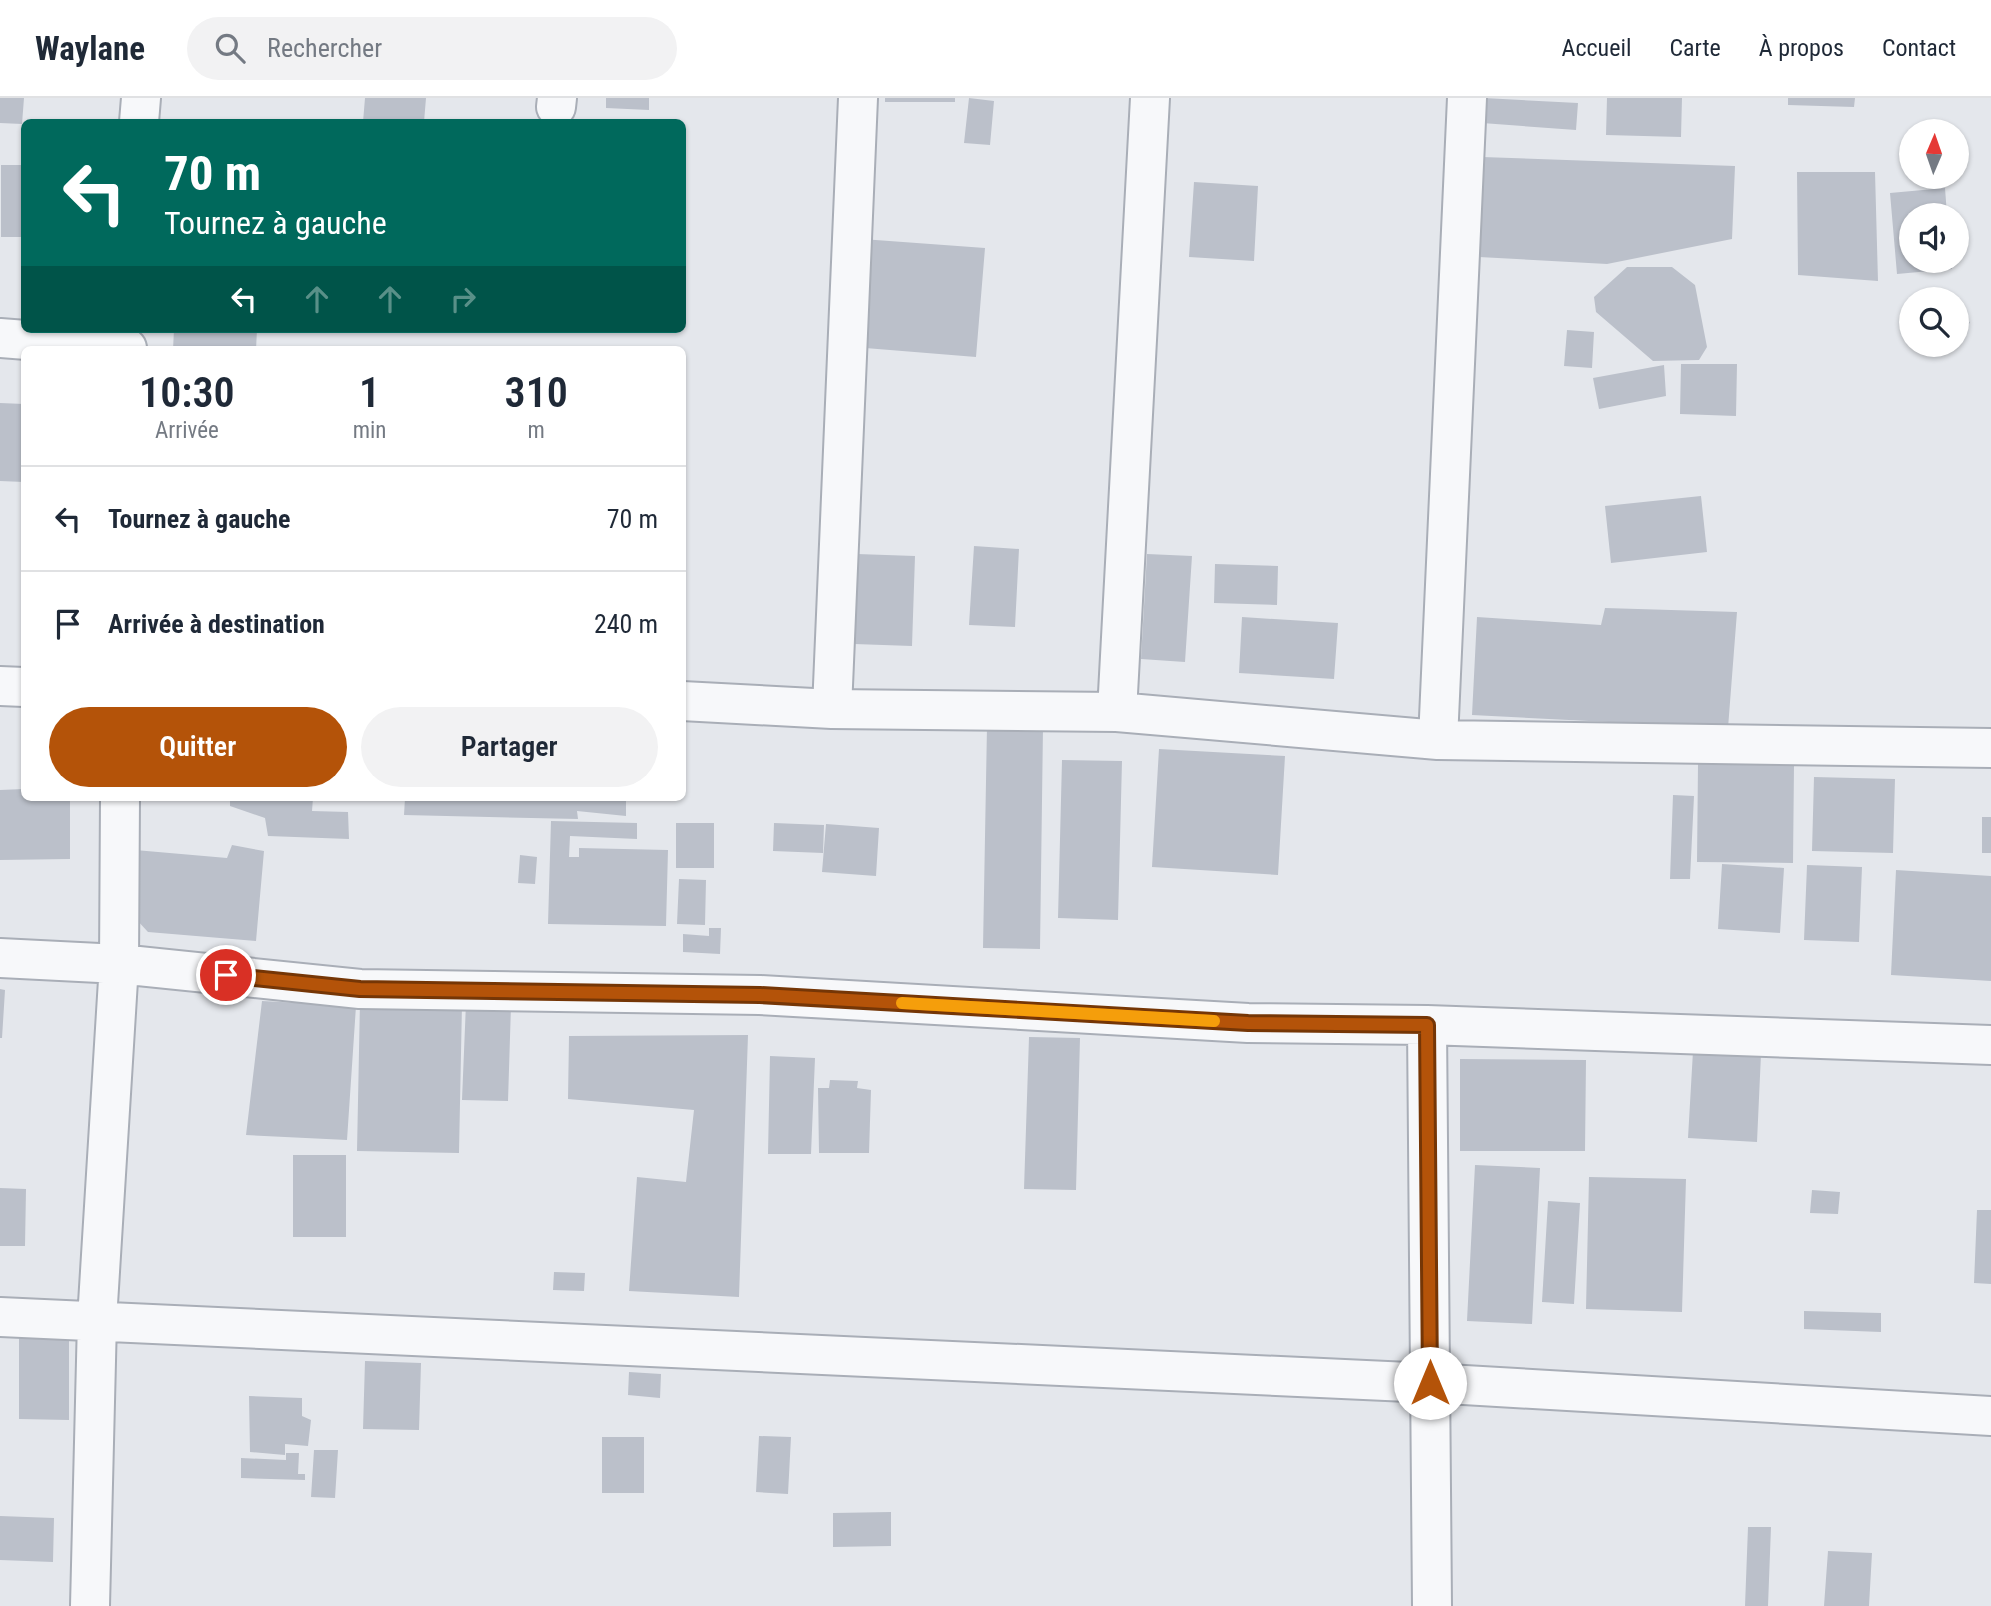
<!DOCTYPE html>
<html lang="fr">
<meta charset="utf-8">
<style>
:root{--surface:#fff;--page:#f2f2f3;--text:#1f2937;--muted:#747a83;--line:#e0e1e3;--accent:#b45309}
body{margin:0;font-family:"Roboto Condensed",sans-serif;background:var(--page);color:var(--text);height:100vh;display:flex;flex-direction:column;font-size:26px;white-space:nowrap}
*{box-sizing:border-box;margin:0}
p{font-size:23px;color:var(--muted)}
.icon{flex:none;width:38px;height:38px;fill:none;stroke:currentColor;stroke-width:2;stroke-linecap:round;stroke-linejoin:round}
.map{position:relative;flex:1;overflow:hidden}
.details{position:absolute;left:21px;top:248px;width:665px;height:455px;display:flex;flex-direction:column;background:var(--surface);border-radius:10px;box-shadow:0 2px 5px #0004}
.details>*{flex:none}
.top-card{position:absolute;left:21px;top:21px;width:665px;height:214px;border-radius:10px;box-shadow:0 2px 5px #0004;background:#00695c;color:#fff;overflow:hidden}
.needle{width:46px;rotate:2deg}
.controls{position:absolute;left:1899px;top:21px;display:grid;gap:14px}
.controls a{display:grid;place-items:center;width:70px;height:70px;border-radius:50%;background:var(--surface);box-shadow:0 2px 5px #0004;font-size:35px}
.pin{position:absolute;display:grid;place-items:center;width:60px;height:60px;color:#fff;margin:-30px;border:4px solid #fff;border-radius:50%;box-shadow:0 2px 7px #0007}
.me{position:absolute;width:77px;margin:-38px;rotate:0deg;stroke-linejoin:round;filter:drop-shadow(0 0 5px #0008)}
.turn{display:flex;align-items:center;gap:24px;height:147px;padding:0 28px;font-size:32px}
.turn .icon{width:91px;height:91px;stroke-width:2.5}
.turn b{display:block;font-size:49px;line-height:60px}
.lanes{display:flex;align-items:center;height:66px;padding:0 28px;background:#0003;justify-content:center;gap:35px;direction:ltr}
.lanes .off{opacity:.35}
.eta{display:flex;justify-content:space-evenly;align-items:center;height:119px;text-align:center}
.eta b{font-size:42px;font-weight:600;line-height:49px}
.primary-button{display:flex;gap:14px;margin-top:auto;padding:14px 28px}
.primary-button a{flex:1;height:80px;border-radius:42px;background:var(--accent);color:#fff;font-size:28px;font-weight:600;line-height:80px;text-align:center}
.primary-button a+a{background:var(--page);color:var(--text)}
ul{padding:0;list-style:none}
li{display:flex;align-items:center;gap:21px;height:105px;padding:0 28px;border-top:2px solid var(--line)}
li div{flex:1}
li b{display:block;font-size:26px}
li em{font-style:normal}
header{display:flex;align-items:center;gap:42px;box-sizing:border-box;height:98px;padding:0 35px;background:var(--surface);border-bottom:2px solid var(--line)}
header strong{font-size:33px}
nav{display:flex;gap:38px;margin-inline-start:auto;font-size:24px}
.search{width:490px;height:63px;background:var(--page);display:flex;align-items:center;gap:18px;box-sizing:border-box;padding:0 24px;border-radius:38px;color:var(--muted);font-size:26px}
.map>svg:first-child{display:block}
</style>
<header>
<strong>Waylane</strong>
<div class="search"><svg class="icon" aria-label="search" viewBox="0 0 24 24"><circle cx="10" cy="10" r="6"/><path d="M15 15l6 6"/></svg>Rechercher</div>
<nav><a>Accueil</a><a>Carte</a><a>À propos</a><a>Contact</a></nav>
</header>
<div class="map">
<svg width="1991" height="1508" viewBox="0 0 1991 1508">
<rect width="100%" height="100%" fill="#e4e7ec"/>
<path fill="#bbc0ca" d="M0 0H24L22 26 0 25Z
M365 0H426L424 24H363Z
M606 0H649V12L606 10Z
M885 0H955V4H885Z
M969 0 994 3 990 47 964 45Z
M1484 0 1578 5 1576 32 1482 25Z
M1607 0H1682L1681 39 1606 37Z
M1788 0H1855L1854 9 1788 7Z
M1482 59 1735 68 1732 141 1607 166 1479 159Z
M1 67H24V139H1Z
M1797 74H1875L1878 183 1798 177Z
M1194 84 1258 88 1254 163 1189 159Z
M1945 90 1947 117H1911V163H1952V171L1897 176 1890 95Z
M862 141 985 150 976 259 853 249Z
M1627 169H1672L1695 187 1707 249 1699 262 1653 263 1596 214 1594 199Z
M1956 199 1970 225 1956 232Z
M174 231H257L256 252H173Z
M1567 232 1594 234 1592 270 1564 268Z
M1681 266H1737L1736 318 1680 316Z
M1664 267 1666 298 1599 311 1593 280Z
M0 305 24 306V384L0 383Z
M1701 398 1707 454 1611 465 1605 408Z
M974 448 1019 451 1015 529 969 527Z
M857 456 915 458 912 548 854 546Z
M1147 456 1192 458 1185 564 1141 561Z
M1215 466 1278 468 1277 507 1214 505Z
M1605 510 1737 514 1728 630 1472 617 1477 519 1601 527Z
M1242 519 1338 525 1334 581 1239 575Z
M987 628 1043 629 1040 851 983 850Z
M1159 651 1285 658 1278 777 1152 769Z
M1062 662 1122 663 1118 822 1058 820Z
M1698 666 1794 667 1793 765 1697 764Z
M1814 679 1895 681 1893 755 1812 753Z
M24 691V700H70V761L0 762V692Z
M1673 697 1694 698 1690 781H1670Z
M230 700H313L312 713 348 714 349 741 268 738 265 720 230 708Z
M405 700H626V718L577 713 578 721 404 717Z
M1982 719H1991V755H1982Z
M551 723 637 725V741L570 738 569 759H579V750L668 752 666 828 548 826Z
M676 725H714V770H676Z
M774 725 824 727 823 755 773 753Z
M826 726 879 730 876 778 822 774Z
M232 747 264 753 256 843 148 834 123 807 135 752 227 760Z
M520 757 537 759 535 786 518 785Z
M1722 766 1784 770 1780 835 1718 831Z
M1807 767 1862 769 1859 844 1804 842Z
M1896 772 1991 778V883L1891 877Z
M679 781 706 782 705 827 677 826Z
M709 830H721L720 856 683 854V836L709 838Z
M0 891 5 892 2 940H0Z
M262 903 356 908 347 1042 246 1037Z
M360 903 462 906 459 1055 357 1053Z
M466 905 511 907 508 1003 462 1002Z
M748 937 739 1199 629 1193 637 1079 686 1084 694 1012 568 1001 569 938Z
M1029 939 1080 940 1076 1092 1024 1091Z
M1693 953 1761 956 1757 1044 1688 1040Z
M770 958 815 960 811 1056H768Z
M1460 961 1586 962 1585 1053H1460Z
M830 982 858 983 857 990 871 992 869 1055H819L818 990H829Z
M293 1057H346V1139H293Z
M1475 1067 1540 1070 1532 1226 1467 1223Z
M1589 1079 1686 1081 1682 1214 1586 1211Z
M0 1090 26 1091 25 1148H0Z
M1812 1092 1840 1094 1838 1116 1810 1115Z
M1548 1103 1580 1105 1574 1206 1542 1204Z
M1977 1112H1991V1186L1974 1185Z
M554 1174 585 1175 584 1193 553 1192Z
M1804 1213 1881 1215V1234L1804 1231Z
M19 1227H69V1322L19 1321Z
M365 1263 421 1265 419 1332 363 1331Z
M629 1274 661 1276 660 1300 628 1297Z
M249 1298 302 1300V1318L311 1322 308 1348 285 1346V1357L250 1354Z
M759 1338 791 1339 788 1396 756 1394Z
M602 1339H644V1395H602Z
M314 1352H338L335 1400 311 1399Z
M286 1355H299L298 1376H305V1382L241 1380V1360L286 1362Z
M891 1414V1448L833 1449V1415Z
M0 1418 54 1420 53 1464 0 1462Z
M1748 1429H1771L1768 1508H1745Z
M1828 1453 1872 1455 1869 1508H1824Z"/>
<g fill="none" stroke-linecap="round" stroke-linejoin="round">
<g stroke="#a9aeb7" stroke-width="42">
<path id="minor" d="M556 9 557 0
M139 24 141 0
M0 240 127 250
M0 588 24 589
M682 603 832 611 1117 614 1438 642 1991 650
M832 611 858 0
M1117 614 1150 0
M1438 642 1467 0
M0 860 119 866 360 891 760 897 1248 925 1427 927 1991 947
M1427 927 1432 1508
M0 1219 1430 1285 1991 1318
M90 1508 97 1222 119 866 120 700"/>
</g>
<use href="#minor" stroke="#f7f8fa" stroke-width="38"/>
</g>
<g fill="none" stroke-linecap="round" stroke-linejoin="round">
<g stroke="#753606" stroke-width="18">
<path id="route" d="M226 877 360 891 760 897 1248 925 1427 927 1430 1285"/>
</g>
<use href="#route" stroke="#b45309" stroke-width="12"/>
<path stroke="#f59e0b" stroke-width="12" d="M902 905 1214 923"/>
</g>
</svg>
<div class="controls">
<a><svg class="needle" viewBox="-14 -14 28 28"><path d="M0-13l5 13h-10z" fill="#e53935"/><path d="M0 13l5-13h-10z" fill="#747a83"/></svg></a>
<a><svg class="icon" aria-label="sound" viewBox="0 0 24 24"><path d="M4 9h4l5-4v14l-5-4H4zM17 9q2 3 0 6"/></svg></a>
<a><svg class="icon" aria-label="search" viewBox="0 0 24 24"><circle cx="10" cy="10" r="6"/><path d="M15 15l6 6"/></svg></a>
</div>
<div class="pin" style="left:226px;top:877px;background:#d93025"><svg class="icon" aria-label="arrive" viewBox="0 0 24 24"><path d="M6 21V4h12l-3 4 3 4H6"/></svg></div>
<svg class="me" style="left:1430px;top:1285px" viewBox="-20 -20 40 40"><circle r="19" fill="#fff"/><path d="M0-13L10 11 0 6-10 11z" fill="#b45309"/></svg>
<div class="top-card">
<div class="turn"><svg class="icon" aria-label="left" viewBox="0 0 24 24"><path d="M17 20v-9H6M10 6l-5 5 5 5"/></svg><div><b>70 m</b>Tournez à gauche</div></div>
<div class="lanes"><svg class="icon" aria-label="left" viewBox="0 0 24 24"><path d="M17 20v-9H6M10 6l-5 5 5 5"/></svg><svg class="icon off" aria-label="ahead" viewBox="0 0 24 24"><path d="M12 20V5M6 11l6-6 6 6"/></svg><svg class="icon off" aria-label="ahead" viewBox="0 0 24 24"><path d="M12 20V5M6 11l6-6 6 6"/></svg><svg class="icon off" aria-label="right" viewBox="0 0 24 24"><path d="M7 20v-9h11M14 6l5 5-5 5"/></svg></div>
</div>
<section class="details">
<div class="eta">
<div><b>10:30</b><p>Arrivée</p></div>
<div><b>1</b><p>min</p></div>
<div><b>310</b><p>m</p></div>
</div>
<ul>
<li><svg class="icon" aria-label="left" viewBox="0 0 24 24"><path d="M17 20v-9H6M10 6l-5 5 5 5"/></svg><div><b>Tournez à gauche</b></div><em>70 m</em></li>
<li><svg class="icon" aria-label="arrive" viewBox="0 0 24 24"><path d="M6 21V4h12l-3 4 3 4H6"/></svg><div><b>Arrivée à destination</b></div><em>240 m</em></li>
</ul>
<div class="primary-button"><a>Quitter</a><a>Partager</a></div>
</section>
</div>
